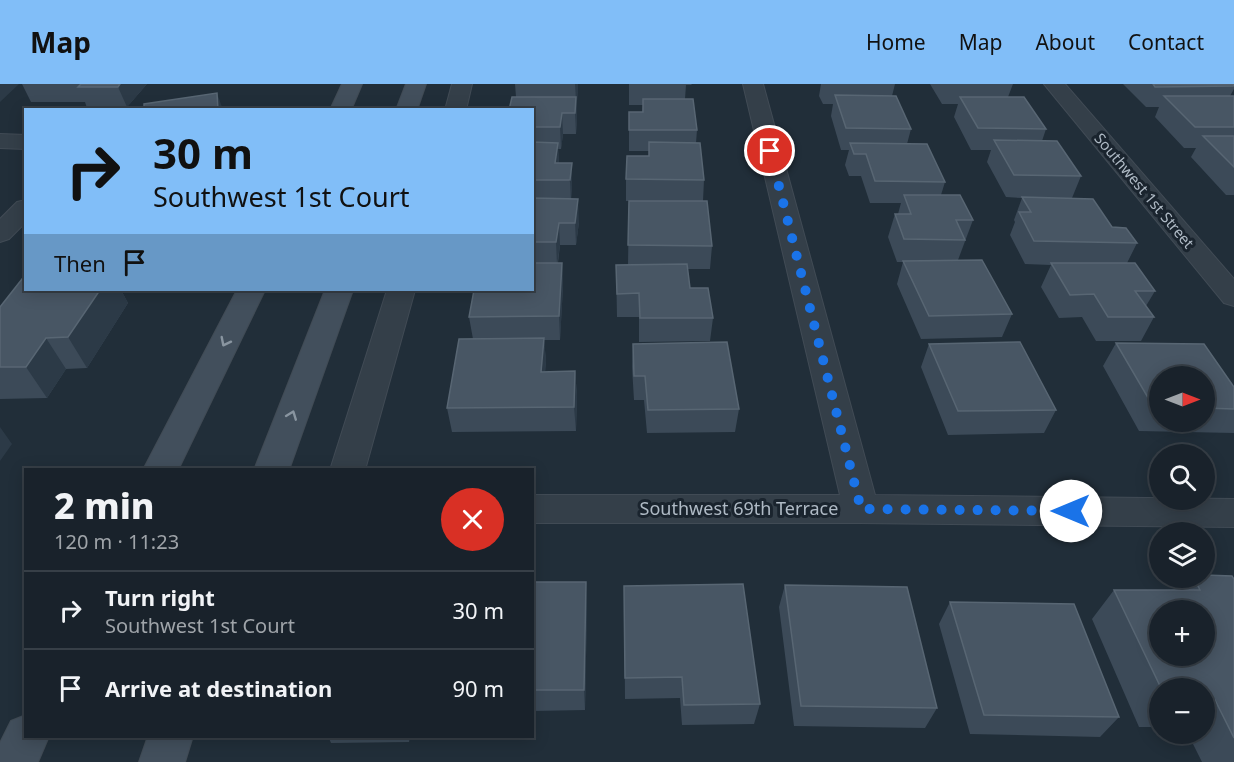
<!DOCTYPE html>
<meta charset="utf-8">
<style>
:root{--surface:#19222b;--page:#222a33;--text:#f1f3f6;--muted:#9fa4a9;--line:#373f47;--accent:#81bef8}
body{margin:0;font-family:"Noto Sans",sans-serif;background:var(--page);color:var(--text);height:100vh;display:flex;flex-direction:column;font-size:22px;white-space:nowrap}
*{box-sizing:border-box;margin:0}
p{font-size:20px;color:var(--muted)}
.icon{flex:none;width:33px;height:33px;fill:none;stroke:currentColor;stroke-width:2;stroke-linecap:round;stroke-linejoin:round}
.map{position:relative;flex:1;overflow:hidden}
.drawer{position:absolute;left:24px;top:384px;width:510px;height:270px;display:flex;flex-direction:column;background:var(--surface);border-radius:0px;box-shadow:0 3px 15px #0003,0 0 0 2px var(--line)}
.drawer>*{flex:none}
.top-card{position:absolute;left:24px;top:24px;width:510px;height:183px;border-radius:0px;box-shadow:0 3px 15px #0003,0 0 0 2px var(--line);background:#81bef8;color:#111;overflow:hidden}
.needle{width:39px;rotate:90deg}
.tools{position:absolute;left:1149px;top:282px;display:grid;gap:12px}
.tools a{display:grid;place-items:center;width:66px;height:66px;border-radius:50%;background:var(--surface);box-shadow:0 3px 15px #0003,0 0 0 2px var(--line);font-size:30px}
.pin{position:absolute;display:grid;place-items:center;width:51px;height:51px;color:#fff;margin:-26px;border:3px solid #fff;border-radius:50%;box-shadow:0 2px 6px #0007}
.me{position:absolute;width:66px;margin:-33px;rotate:270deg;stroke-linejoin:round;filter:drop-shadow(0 0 4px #0008)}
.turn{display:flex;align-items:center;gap:21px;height:126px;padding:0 30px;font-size:27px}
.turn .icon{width:78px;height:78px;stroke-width:2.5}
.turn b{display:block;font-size:42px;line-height:51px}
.then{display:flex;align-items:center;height:57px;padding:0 30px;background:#0003;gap:12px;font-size:22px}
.round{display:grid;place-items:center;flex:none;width:63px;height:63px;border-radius:32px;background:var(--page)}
.summary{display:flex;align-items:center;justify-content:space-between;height:102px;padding:0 30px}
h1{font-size:36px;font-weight:800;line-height:45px}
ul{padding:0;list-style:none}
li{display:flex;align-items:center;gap:18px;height:78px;padding:0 30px;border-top:2px solid var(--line)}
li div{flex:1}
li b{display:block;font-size:22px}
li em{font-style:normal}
header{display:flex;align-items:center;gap:36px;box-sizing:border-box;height:84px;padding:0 30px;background:var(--accent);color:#111}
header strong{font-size:28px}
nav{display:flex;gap:33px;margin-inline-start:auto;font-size:21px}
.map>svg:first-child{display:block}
</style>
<header>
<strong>Map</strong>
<nav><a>Home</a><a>Map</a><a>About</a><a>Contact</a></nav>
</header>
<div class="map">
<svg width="1234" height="678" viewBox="0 0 1234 678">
<rect width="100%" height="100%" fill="#212e39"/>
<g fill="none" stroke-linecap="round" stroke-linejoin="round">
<g stroke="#414b55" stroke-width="2">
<path id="minor" d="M452 0H472L466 26H445Z
M743 0H763L875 411 1234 415V443L861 439H532V411H840Z
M1044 0H1065L1234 195V222L1224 219Z
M0 50 26 51V65L0 64Z
M26 116V138L9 155 0 158V135L17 118Z
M387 206H415L365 386H330Z"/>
</g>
<g stroke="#414b55" stroke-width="2">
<path id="secondary" d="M342 0H362L351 26H330Z
M406 0H426L417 26H396Z
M237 206H265L178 386H143Z
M325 206H353L289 386H254Z
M26 631V652H49L38 678H0V659L11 637Z
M148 652H193L185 678H139Z"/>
</g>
<use href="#minor" fill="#343f49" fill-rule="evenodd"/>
<use href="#secondary" fill="#424f5c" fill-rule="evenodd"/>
</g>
<path fill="#3c4a58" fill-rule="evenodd" d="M22 0H147L127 23 87 24 85 18H31Z
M515 0H578L577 17V34L576 50H563L561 65H558L559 79 572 101 571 115 579 138 576 161H560L558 179H562L563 202 560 256H544L546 277 545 288 575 287 577 311 576 347 452 348 447 324 473 255 469 233 532 206V26L516 13Z
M629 0H692L691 1H686L685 15 697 46 696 59 704 96 703 117 712 162 710 185H687L690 204 713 234 710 257 639 258V233H617L616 181H628L629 117H626V95L649 72V67H629V28H642L643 21H629Z
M821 0H895L892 12 911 45 907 60 945 98 941 111 973 136 958 176 1012 230 1002 253 921 255 897 200 903 178H897L888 153 895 130H898L901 119H870L861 92H849L845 81 849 66H841L831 32 833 20H823L819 12Z
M930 0H1013L1008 13 1046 45 1042 57 1081 92 1072 114 1112 143 1137 159 1127 179 1155 207 1146 222 1154 233 1141 257H1096L1082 233 1059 234 1041 203 1051 181 1025 180 1010 151 1015 138 1014 136 1022 114 1006 113 987 78 991 66H971L954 33 958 20H942Z
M1123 0H1233L1234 1V5L1230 12H1234V111H1226L1191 73 1196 64H1184L1155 33 1159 23H1146Z
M26 206H121L128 219 87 284 66 285 47 314 0 315V223Z
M1116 259 1234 303V349L1139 347 1103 282ZM1160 292H1204V338H1160Z
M633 260 739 325 735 348 647 349 644 316H634L632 283Z
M929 260 1056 326 1044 349 948 351 921 283Z
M1190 494 1234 495V678H1202L1188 650H1204V604H1160V643H1139L1092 535 1114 506H1179Z
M532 498 587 520 585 626 532 627Z
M785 501 937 624 925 644 794 642 779 523Z
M624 502 760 620 754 640 682 641 680 614 625 615Z
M950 518 1119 633 1100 653 970 650 939 540Z
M328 652H410L409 658 331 659Z"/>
<path fill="#2c3a47" d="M0 0H19L0 18Z
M120 0H147L127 23 118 3Z
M575 0H578V5L577 17V34L576 50 575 29 576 17Z
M217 9 223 26H218Z
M562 29 563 50 561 65 560 43Z
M558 59 559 80 555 79Z
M572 79V101L571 119 570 96Z
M578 115 579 138 576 161 575 139Z
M559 139 560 161 557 181 556 158Z
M562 179 563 202 560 256 559 232Z
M100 206H121L128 219 87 284 68 253Z
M46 254 66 285 47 314 26 283Z
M544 254 546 277 543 311 541 288Z
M575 287 577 311 576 347 574 323Z
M0 343 12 360 0 377Z
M586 498 587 520 585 626 584 606Z"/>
<path fill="#485664" stroke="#586673" stroke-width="1.5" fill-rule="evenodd" d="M81 0H120L118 3H78Z
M1153 0H1233L1234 2 1155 3Z
M217 9 218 26H144V20Z
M835 11 896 12 911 45 846 44Z
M1164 12H1234V43H1195Z
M512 13H576L575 29H562L560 43H532V26H509Z
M960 13H1024L1046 45 978 44Z
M643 15H693L697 46H629V28H643Z
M1203 52H1234V83Z
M994 56 1057 57 1081 92 1014 91Z
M532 58 558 59 555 79H572L570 96H532Z
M649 58 700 59 704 96 626 95 627 72H649Z
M850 59 927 60 945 98 875 97 866 70H854Z
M904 111H960L973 136H956L965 156 904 155 895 130H911Z
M1022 113 1093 115 1112 143 1126 144 1137 159 1034 157 1019 128H1031Z
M532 114 578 115 575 139H559L556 158H532Z
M629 117H707L712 162 628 161Z
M982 176 1012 230 929 232 903 177Z
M532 179H562L559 232 469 233 474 206H532Z
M1051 179H1135L1155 207H1135L1154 233H1108L1094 210 1070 211Z
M687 180 690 204H708L713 234H640L639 209 617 210 616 181Z
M26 190V206H100L68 253 46 254 26 283H0V223Z
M544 254 541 288 575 287 574 323 447 324 459 255Z
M727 258 739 325 648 326 645 292H634L633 260Z
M1020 258 1056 326 958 327 929 260Z
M1116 259 1204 260 1234 303V325L1204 324V292H1160V324H1154Z
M1204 491 1232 492 1234 495V654L1215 616H1204V604H1161L1114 506H1200L1194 494H1204ZM1160 526H1204V572H1160Z
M532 498H586L584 606H532Z
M743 500 760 620 684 621 682 593 625 594 624 502Z
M785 501 907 503 937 624 801 622Z
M950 518 1074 520 1119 633 984 631Z"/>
<defs><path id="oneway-chevron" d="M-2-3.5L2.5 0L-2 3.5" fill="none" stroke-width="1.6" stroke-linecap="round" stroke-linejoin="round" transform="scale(1.5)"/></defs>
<g stroke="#8995a0">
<use href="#oneway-chevron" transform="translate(225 258) rotate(117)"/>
<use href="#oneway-chevron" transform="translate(292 331) rotate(-69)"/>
</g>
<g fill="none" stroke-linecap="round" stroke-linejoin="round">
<path stroke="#1a73e8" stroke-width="10" stroke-dasharray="0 18" d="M770 67 861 425 1071 427"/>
</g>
<g text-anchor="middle" stroke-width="6" stroke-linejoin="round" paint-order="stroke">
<g font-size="15" fill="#afbac5" stroke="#1a242e">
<text transform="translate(1144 107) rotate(50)" y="5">Southwest 1st Street</text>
</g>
<g font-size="18" fill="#afbac5" stroke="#1a242e">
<text x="739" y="431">Southwest 69th Terrace</text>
</g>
</g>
</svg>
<div class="tools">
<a><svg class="needle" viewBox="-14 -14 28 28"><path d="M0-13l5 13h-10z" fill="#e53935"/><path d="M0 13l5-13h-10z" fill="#9fa4a9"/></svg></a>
<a><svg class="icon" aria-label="search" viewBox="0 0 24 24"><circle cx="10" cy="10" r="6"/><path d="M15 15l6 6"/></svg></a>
<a><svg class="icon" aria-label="layers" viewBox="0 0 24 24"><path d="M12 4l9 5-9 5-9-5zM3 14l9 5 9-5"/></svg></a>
<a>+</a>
<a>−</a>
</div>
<div class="pin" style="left:770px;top:67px;background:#d93025"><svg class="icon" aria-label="arrive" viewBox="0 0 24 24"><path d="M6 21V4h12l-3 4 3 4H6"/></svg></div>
<svg class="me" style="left:1071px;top:427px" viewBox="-20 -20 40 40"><circle r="19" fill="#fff"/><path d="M0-13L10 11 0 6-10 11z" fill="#1a73e8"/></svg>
<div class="top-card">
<div class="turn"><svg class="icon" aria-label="right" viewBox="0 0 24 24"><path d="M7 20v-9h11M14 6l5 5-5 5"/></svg><div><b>30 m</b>Southwest 1st Court</div></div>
<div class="then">Then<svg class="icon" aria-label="arrive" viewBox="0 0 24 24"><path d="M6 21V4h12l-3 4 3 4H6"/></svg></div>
</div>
<section class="drawer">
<div class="summary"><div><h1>2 min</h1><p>120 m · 11:23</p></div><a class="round" style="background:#d93025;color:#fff"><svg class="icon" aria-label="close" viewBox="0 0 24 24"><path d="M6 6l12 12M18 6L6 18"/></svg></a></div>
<ul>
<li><svg class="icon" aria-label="right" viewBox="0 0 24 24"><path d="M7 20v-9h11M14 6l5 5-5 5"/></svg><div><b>Turn right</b><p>Southwest 1st Court</p></div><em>30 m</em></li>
<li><svg class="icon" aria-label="arrive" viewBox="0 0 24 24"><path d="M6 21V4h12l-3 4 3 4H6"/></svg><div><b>Arrive at destination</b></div><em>90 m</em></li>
</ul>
</section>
</div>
